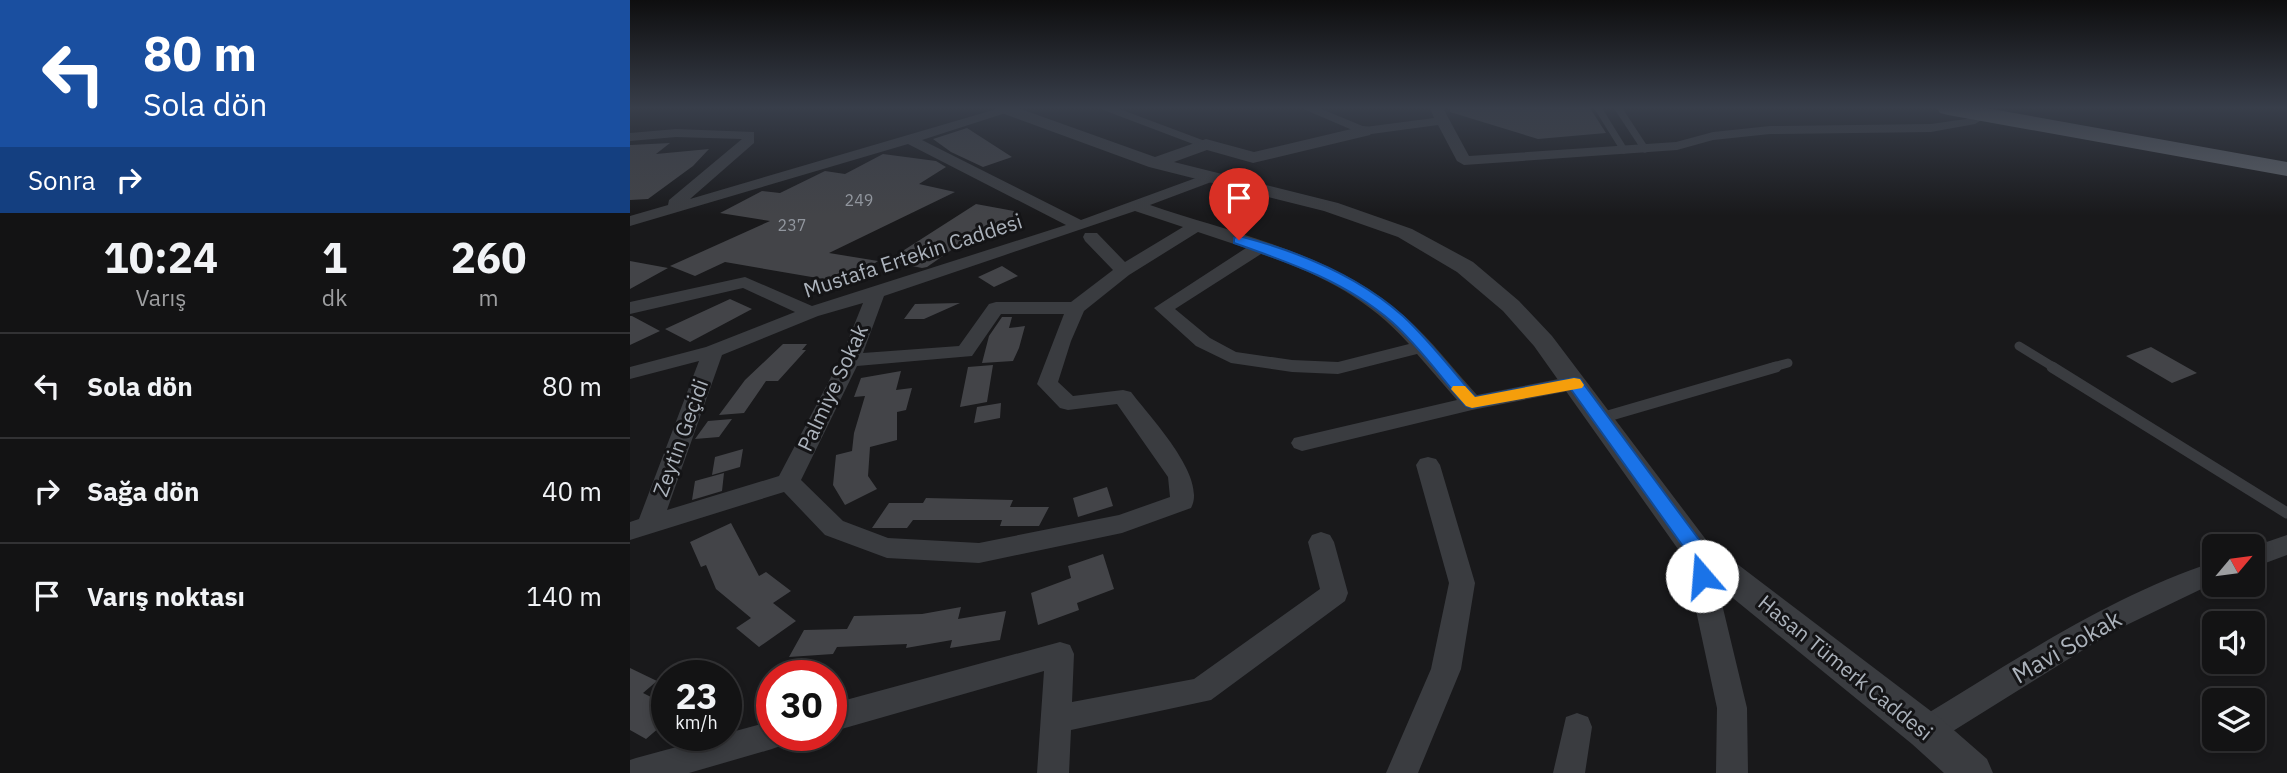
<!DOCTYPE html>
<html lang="tr">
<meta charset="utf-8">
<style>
:root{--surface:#131314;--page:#202022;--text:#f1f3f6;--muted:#9d9ea0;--line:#323234}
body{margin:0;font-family:"IBM Plex Sans",sans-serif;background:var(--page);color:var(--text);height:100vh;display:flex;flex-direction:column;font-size:26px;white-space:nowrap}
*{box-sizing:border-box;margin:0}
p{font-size:23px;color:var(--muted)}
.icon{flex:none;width:38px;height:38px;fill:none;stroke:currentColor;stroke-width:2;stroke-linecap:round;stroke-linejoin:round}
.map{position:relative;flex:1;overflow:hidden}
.side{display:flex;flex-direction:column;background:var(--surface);width:630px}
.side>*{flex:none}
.banner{background:#1a4fa0;color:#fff;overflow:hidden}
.needle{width:46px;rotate:61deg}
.tools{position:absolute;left:1572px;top:534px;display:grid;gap:14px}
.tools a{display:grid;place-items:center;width:63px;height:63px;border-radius:10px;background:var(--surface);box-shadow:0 4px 10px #0003,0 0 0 2px var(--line);font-size:35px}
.speed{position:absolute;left:21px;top:660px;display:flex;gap:14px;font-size:35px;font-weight:700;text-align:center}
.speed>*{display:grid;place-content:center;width:91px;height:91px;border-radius:50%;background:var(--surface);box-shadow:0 4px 10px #0003,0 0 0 2px var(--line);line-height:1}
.speed small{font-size:18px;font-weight:400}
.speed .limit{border:10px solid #d22;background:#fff;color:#111}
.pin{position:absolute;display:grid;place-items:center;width:60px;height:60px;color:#fff;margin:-72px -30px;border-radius:50% 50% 50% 0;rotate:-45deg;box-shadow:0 0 7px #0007}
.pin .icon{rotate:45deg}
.me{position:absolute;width:77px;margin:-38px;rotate:342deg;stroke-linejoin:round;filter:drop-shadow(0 0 5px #0008)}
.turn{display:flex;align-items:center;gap:24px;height:147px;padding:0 28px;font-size:32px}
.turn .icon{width:91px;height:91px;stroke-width:2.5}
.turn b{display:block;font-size:49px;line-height:60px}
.then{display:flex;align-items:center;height:66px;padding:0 28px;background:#0003;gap:14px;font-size:26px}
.eta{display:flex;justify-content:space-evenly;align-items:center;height:119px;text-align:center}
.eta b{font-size:42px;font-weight:700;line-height:49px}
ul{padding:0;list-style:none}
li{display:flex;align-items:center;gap:21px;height:105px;padding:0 28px;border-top:2px solid var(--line)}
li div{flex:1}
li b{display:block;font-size:26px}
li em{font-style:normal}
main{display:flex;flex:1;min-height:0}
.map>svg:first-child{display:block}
</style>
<main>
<section class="side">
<div class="banner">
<div class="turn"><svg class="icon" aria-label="left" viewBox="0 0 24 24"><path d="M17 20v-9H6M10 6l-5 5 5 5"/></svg><div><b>80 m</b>Sola dön</div></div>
<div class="then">Sonra<svg class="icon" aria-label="right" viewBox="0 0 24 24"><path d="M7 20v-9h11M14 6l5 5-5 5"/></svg></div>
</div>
<div class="eta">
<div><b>10:24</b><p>Varış</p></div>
<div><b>1</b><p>dk</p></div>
<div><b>260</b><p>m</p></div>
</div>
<ul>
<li><svg class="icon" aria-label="left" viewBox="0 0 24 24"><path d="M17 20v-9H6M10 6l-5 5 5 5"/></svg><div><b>Sola dön</b></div><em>80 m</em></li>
<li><svg class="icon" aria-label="right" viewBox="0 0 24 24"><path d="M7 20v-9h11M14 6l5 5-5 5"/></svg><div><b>Sağa dön</b></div><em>40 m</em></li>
<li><svg class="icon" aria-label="arrive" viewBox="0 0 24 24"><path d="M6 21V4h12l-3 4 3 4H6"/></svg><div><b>Varış noktası</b></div><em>140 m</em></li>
</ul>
</section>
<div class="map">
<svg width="1657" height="773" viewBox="0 0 1657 773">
<rect width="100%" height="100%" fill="#19191b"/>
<path fill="#434448" d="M820 108H960L976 133 908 139 820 112Z
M337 128 382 157 353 167 321 152 303 139Z
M40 143 26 154 79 149 63 166 18 199 0 200V145Z
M253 154 306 161 316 167 289 184 325 192 199 253 248 261 228 275 215 273 205 281 95 262 65 276 40 266 140 221 90 213 132 191 150 193 195 171 215 174Z
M346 204 390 212 353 237 343 235 297 267 292 268 257 261Z
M0 261 38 268 0 289Z
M372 266 388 276 364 287 348 277Z
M100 299 122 309 60 342 35 329Z
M330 303 294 319H274L285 304Z
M0 316H2L30 331 0 345Z
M372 317H382L379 328 395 326 389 348 383 361 352 363 359 336Z
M153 344H177L172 350H176L148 381H136L114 413 89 415 115 380Z
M1521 347 1567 373 1542 383 1496 356Z
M363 365 357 402 330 407 338 367Z
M271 371 266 390 282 388 276 410 267 412V440L240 447 238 476 247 489 215 505 203 485 206 455 222 451 224 433 235 396 224 397 231 378Z
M371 403 370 418 344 423 347 407Z
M102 419 89 437 65 439 78 421Z
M113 449 110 467 82 475 85 457Z
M94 473 92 491 62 500 65 481Z
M477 487 483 506 448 517 443 498Z
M296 498 383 500 380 507H419L409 526H370L372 520H283L277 528H242L259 503H293Z
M101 523 129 576 136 572 161 591 143 603 166 621 129 647 106 628 121 618 86 589 76 565 71 567 60 542Z
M473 554 484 589 447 603 449 610 408 625 401 593 441 578 438 566Z
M331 607 328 619 376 611 370 640 320 648 322 640 276 648 277 644 207 647 203 654 159 657 174 630 217 629 224 616 292 614Z
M0 668 27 681 13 693 37 705V721L16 739 0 730Z"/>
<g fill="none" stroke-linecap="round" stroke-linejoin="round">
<path stroke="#3a3c40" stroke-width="7" d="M968 108 994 150
M988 108 1015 149"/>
<path stroke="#3a3c40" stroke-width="9" d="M1389 346 1425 368
M1140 368 1158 363"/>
<path stroke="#3a3c40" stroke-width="11" d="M1422 367 1657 513
M971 418 1146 367"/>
<path fill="#3a3c40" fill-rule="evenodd" d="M370 108H391L292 140 451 220 574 175H584L587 178 584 181 520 205C605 234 706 254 774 316 801 339 823 369 847 395L944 376 951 378 954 383 951 388 944 390 842 410 672 451 664 448 661 443 664 438 827 400 787 354 708 374 662 372 601 363 566 346 524 308 616 248 568 232 499 275 454 311 441 341 428 382 443 396 493 390 501 392C519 416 578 477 561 508L492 533 349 563 257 558 195 535 154 492 0 540V522L9 519 69 361 0 379V367L76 347 165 312 113 288 0 314V302L115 277 182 306 436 225 278 144 0 226V216L38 205 39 200 112 139 46 137 0 141V133L46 129 124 132V143L60 199ZM505 211 553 227 495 262 467 233H455L453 237 455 241 483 270 441 302H366L359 304 329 346 233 353 254 296ZM631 254C688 273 738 298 779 344L708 362 662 360 606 352 580 338 545 309ZM233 303 210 360 149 476 37 510 92 355 188 316ZM371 314H434L407 384 430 408 438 410 487 404 538 477 540 497 489 515 349 543 258 538 213 521 171 480 227 366 342 356Z
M468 108H487L583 144 576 148 571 147Z
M671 108H689L735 127 804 118 800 108H813L839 156 1046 142 1083 132 1140 126 1301 124 1336 119 1353 111 1360 115 1345 124 1301 132 1140 134 1083 140 1047 150 834 165 827 161 808 125 734 135Z
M798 457 806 459 810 465 845 583 831 669 788 773H756L801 669 819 583 786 465 790 459Z
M691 532 700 535 704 542 718 593 715 601 581 700 441 730 439 773H407L414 671 201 732V704L430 642 440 645 444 654 442 702 564 679 690 589 678 542 682 535Z
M1657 535V555L1622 568V547Z
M1066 540 1075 543 1079 550 1117 708 1118 773H1086L1087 708 1053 550 1057 543Z
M1584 562V583L1482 632 1307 741 1296 745 1285 741 1281 731 1285 721C1381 663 1477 597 1584 562Z
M947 713 958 717 962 727 955 773H923L936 717Z
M142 721V735H157L153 745 142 749 59 773H0V760L6 758Z"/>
<path fill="#3a3c40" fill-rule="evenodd" d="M364 108H388L525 157 576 139 624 152 734 126 740 127 743 131 740 135 623 163 577 150 544 162 708 203 782 229 843 262 889 301 922 336 1077 541 1310 718 1357 759 1363 773H1314L1282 744 1055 559 904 346 873 311 827 272 768 237 694 211 519 167 366 111Z"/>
<path fill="#5e6268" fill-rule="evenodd" d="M1307 108H1356L1657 162V176L1318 115 1310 113Z"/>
</g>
<linearGradient id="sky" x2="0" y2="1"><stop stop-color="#0e0e0f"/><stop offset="0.5" stop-color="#383e4a"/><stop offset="1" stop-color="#383e4a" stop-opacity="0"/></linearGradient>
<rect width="1657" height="216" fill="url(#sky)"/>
<path fill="#1a73e8" stroke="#114b97" stroke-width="2" d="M609 236C667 251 728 276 773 316 799 340 822 370 845 397L944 378 950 379 1073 545 1082 576 1079 582 1072 584 1065 582 1057 552 940 388 842 408 836 406C812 379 789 346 762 322 716 282 661 263 604 243V238Z"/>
<path fill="#f59e0b" d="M944 378 950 379 954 385 952 388 842 408 836 406 821 389 823 386H835L845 397Z"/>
<g text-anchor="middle" stroke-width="6" stroke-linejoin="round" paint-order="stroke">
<g font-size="16" fill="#91969e">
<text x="229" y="206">249</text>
<text x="162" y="231">237</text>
</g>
<g font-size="21" fill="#abb2bb" stroke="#141416">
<text transform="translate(283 256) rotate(-18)" y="7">Mustafa Ertekin Caddesi</text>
<text transform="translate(203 388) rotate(-65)" y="7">Palmiye Sokak</text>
<text transform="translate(51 438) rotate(-70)" y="7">Zeytin Geçidi</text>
<text transform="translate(1215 668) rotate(39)" y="7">Hasan Tümerk Caddesi</text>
</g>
<g font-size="24" fill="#abb2bb" stroke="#141416">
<text transform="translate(1437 647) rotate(-30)" y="8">Mavi Sokak</text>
</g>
</g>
</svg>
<div class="tools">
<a><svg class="needle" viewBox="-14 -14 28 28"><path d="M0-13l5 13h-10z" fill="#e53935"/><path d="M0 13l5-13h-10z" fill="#9d9ea0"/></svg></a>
<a><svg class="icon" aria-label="sound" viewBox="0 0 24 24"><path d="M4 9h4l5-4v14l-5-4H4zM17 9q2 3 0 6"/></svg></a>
<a><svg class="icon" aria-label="layers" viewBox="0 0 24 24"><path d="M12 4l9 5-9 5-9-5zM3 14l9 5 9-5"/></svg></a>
</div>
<div class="speed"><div>23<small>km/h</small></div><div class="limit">30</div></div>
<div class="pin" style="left:609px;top:240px;background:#d93025"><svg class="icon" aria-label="arrive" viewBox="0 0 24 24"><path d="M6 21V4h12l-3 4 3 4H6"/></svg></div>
<svg class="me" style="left:1072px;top:576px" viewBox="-20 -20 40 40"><circle r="19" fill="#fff"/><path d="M0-13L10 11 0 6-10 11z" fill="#1a73e8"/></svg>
</div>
</main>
